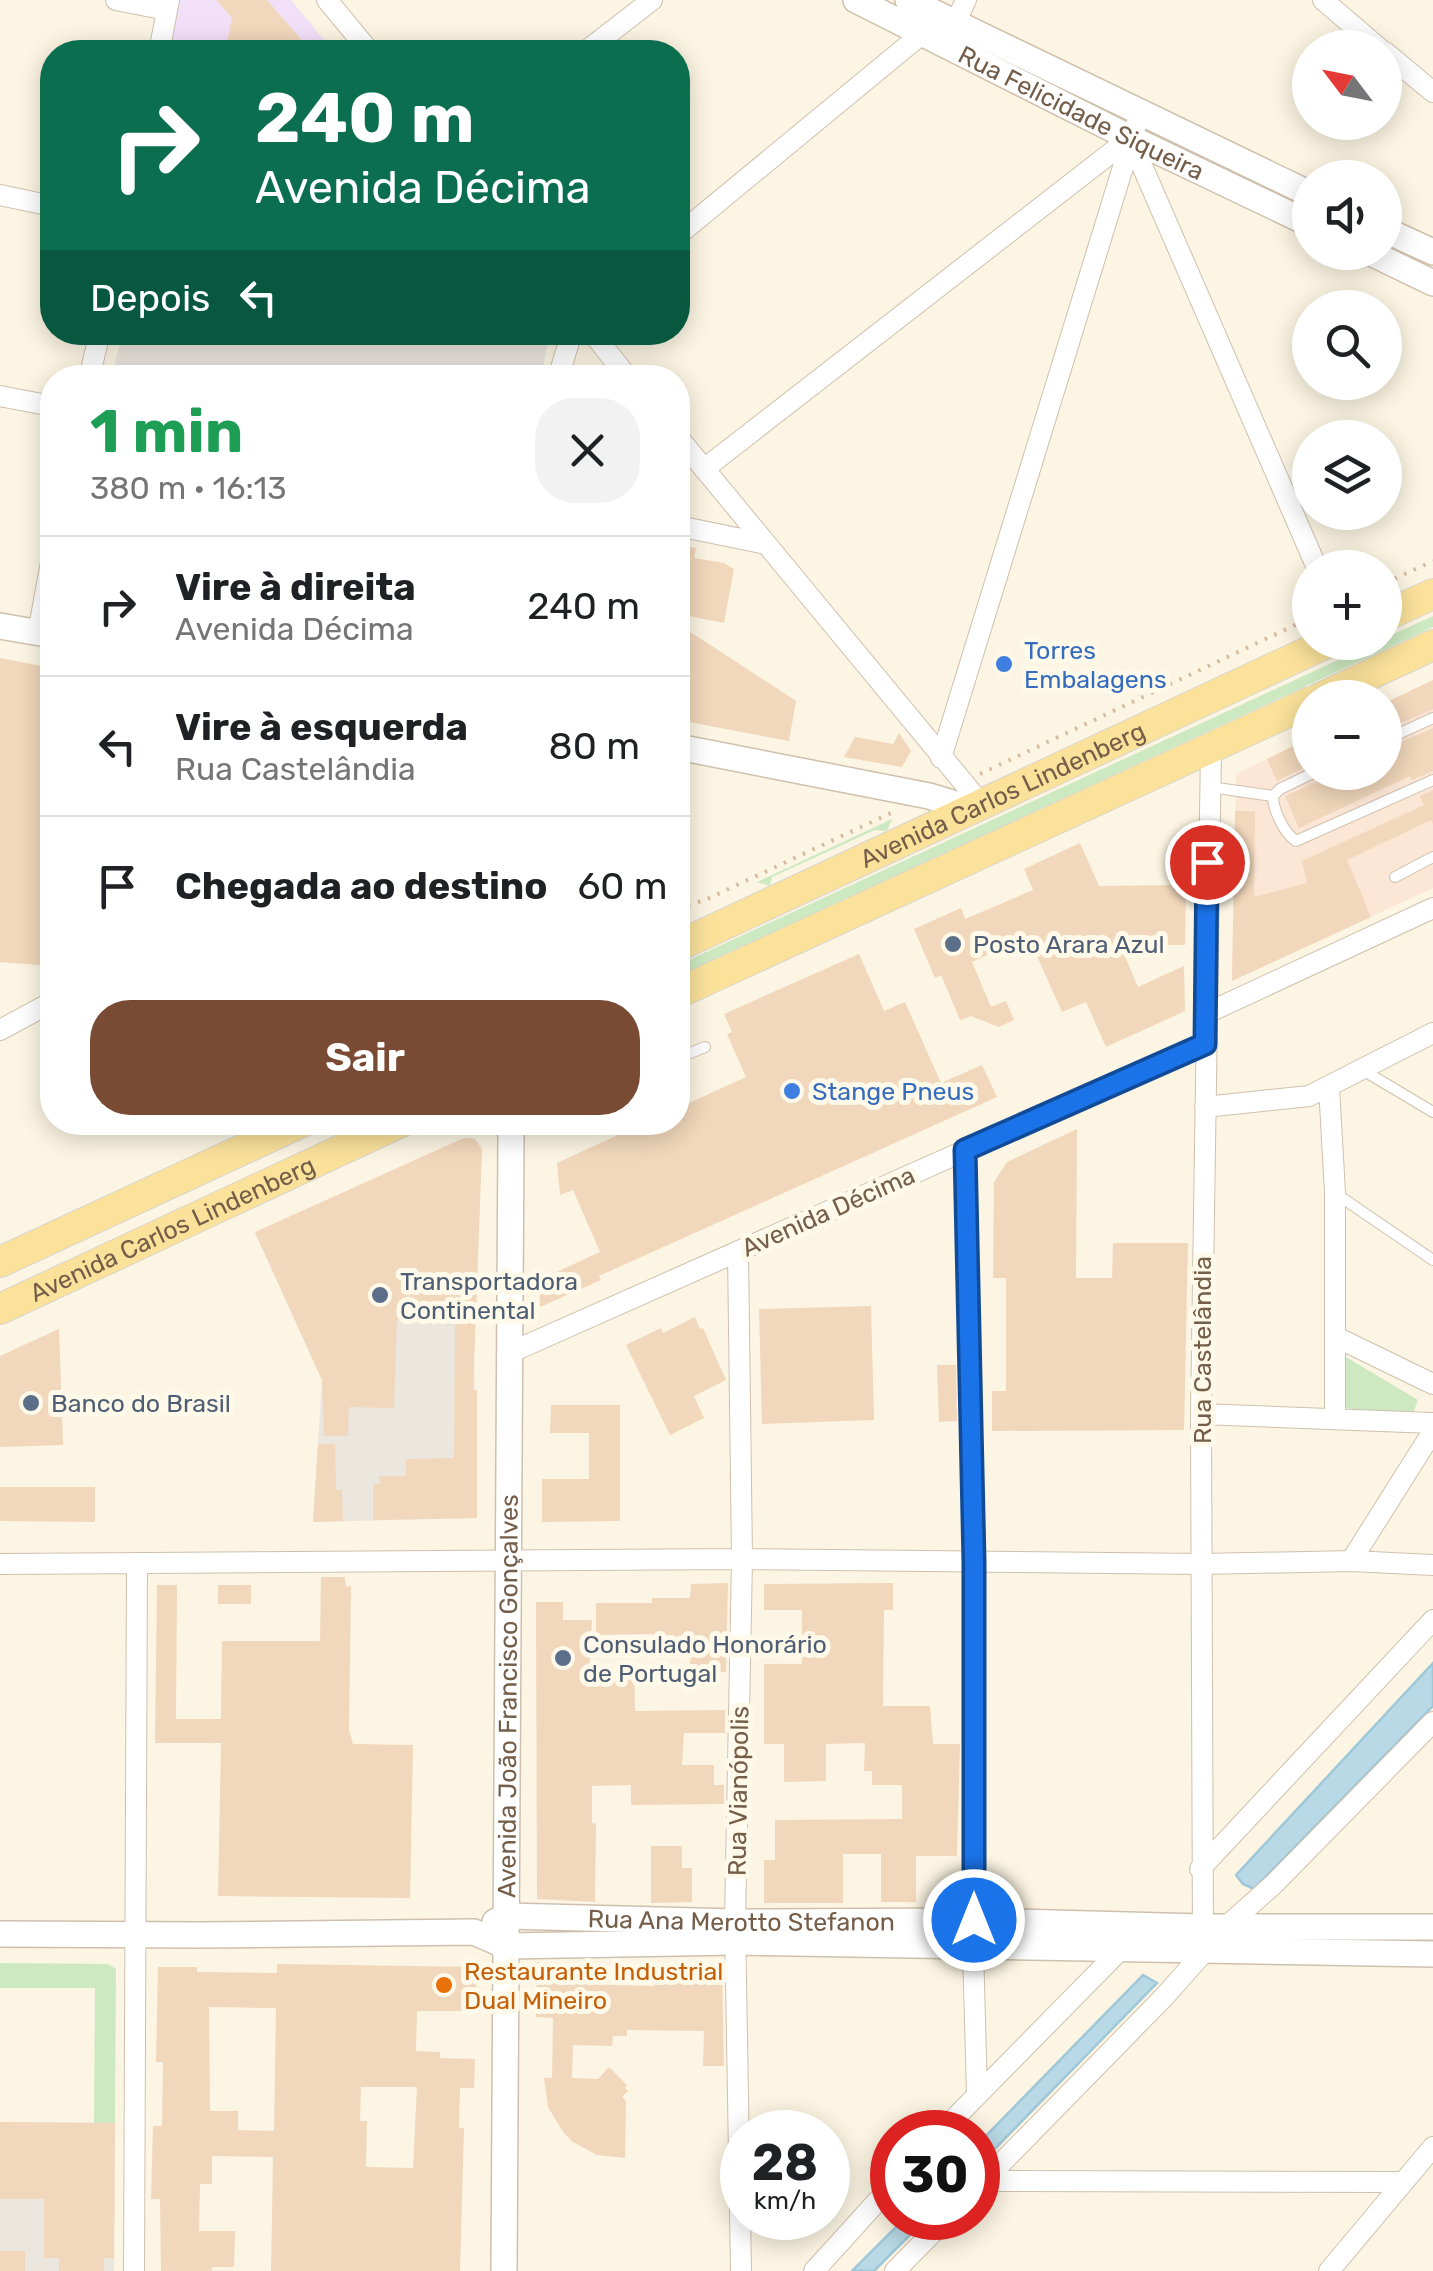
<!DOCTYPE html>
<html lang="pt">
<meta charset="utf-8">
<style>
:root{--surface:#fff;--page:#f2f2f2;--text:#202124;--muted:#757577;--line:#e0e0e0;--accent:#794b34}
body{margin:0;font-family:Rubik,sans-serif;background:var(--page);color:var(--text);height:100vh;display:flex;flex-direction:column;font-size:38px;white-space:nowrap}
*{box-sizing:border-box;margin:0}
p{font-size:32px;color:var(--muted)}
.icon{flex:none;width:55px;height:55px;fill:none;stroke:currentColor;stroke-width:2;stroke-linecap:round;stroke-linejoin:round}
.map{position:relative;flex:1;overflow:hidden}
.drawer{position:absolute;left:40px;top:365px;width:650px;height:770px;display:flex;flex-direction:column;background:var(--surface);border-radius:40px;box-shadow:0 5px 25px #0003}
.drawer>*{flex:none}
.top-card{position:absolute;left:40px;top:40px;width:650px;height:305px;border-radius:40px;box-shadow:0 5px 25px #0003;background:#0b6e4f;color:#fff;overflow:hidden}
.needle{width:65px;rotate:302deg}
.buttons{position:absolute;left:1292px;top:30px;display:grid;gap:20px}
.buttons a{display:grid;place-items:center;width:110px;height:110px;border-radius:50%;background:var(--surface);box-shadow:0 5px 25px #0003;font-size:50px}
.speed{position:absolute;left:720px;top:2110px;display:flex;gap:20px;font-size:50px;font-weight:700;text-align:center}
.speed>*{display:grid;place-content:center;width:130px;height:130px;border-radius:50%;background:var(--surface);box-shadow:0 5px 25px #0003;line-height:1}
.speed small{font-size:25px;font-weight:400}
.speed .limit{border:15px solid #d22;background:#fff;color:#111}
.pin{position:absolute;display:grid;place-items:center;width:85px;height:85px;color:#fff;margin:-42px;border:5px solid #fff;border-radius:50%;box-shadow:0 2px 10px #0007}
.me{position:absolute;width:110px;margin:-55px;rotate:0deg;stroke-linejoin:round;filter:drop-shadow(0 0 8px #0008)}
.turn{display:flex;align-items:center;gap:35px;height:210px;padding:0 50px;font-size:45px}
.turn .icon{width:130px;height:130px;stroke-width:2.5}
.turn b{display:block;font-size:70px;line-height:85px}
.then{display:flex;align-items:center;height:95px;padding:0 50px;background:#0003;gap:20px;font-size:38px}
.round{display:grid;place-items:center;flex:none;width:105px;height:105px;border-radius:40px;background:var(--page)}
.summary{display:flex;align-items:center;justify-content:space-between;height:170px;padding:0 50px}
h1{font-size:60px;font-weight:700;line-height:75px;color:#1e9e55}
.primary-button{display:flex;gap:20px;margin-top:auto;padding:20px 50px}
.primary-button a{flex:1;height:115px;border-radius:40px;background:var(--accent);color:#fff;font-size:40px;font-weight:700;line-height:115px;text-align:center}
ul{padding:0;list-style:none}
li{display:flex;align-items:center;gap:30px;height:140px;padding:0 50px;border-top:2px solid var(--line)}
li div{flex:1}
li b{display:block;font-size:38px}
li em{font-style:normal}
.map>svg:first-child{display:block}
</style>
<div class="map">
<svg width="1433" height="2271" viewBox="0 0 1433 2271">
<rect width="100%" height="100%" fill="#fcf5e3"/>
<path fill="#fce6d6" d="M1433 680V888L1238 978 1232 975 1236 774 1310 738V772H1385V703Z"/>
<path fill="#ebe6de" d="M122 333V332L550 333 541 377H112Z
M464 1138 475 1139 482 1149 474 1358 477 1518 313 1522 322 1380 255 1233Z
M0 2122 115 2123 114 2271H0Z"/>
<path fill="#f2e0f8" d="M180 0H291L334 52H170Z"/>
<path fill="#cde9c1" d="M1433 616V627L678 977V965L1375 643 1385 642V638Z
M892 819 887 831 875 830 772 877 770 886 757 882Z
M1346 1357 1418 1400 1412 1416 1337 1407Z
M0 1963 108 1964 116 1969 115 2123H94L95 1988H0Z"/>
<path fill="#b8d9e5" stroke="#9ec7d7" stroke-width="2.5" d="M1433 1663V1706L1254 1889 1243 1884 1236 1875Z
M1143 1975 1157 1983 978 2166V2144Z
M905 2218H927L874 2271H852Z"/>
<path fill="#f1d7bb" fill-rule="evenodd" d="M216 0H267L312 52H225L232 18Z
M678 545 696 548 694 558 724 563 734 569 724 623 678 614Z
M678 624 796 701 789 741 678 720Z
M0 658 52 668V966L0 962Z
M1433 680V709L1385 730V703Z
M1433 728V771L1412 780 1410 776 1299 828 1285 796 1339 772H1385V749Z
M899 733 911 751 902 767 844 757 855 737 893 744Z
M1310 738V765L1277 781 1267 759Z
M1433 790V824L1431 820 1347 860 1371 917 1232 981 1235 811H1255L1254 897 1307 883 1302 861 1424 805 1420 796Z
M1080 843 1099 886 1186 885 1185 945H1120L1138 987 1184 966 1185 1011 1106 1047 1086 1002 1062 1012 1028 936 972 962 991 1007 1006 1001 1014 1020 999 1027 971 1016 960 1020 941 975 935 978 914 929 961 908 965 919 1033 890 1024 869Z
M859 954 884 1011 905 1002 941 1083 982 1065 997 1097 599 1276 601 1280 540 1307 539 1280 600 1252 573 1190 560 1195 557 1163 646 1122H678V1108L746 1077 727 1034 732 1032 724 1014Z
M1077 1129 1076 1278H1112L1113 1243H1188L1184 1430 992 1431V1391H1006V1278H993L994 1182 1007 1162Z
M464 1138 475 1139 482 1149 473 1390H477V1518L373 1520V1484H380L379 1476H406V1459L454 1458 455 1322 397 1320 394 1408 349 1407 348 1436H324L322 1380 255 1232Z
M871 1306 874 1420 762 1424 759 1309Z
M695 1317 700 1329 703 1328 726 1380 694 1396 704 1418 670 1435 626 1345 661 1328 663 1333Z
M59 1329 63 1445 0 1447V1356Z
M937 1365H956L957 1421 939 1422Z
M551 1405H620V1521L542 1522V1479H589V1433H550Z
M318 1444H335L336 1490H342L343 1521 313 1522Z
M0 1487H95V1522L0 1521Z
M321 1577H345L346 1587 351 1586 349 1730 353 1744 413 1745 410 1898 218 1896 221 1743H155L157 1585H177L176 1719H221L222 1641H320Z
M728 1583 726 1672 691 1673 690 1657H652V1634L596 1635V1603H652V1598H690L691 1584Z
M893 1583V1610H884L883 1706H930L933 1744H960L957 1856H916V1902H881V1854H843V1903H764V1860H775V1820L902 1819V1785H872V1771H864L865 1743 826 1744V1781L784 1782V1744H764V1664H802V1610H764V1584Z
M218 1585H251V1604H218Z
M536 1602H563V1620H592L589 1673 634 1672 635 1711 725 1710V1733H684L682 1765H714V1785H724V1804L631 1805V1785L592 1786V1823L596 1824 595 1902 537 1899Z
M651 1846H682V1868H692V1902L651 1903Z
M537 1962 578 1963V1984L654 1986V1972L693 1973V1965L722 1966 724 2066H703L704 2031 627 2030V2036H613L612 2046 573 2045 572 2078 598 2079 609 2067 627 2085 625 2088 628 2091 622 2097 626 2101 625 2158 597 2155 573 2142 563 2132 548 2107 544 2078H552L553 2018 536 2017Z
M277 1964 477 1967 476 2011H417L416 2051 440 2052V2058L475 2059 474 2088H460L459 2128H464L460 2271H271L273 2157 212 2156V2184H200L199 2231H235L234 2267H212V2271H161L160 2199H151L153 2126H162L163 2062H156L158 1967H197V1972L277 1973ZM209 2007 276 2008 274 2131 238 2130V2111H210ZM361 2087H417L413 2168 366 2167 367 2121H360Z
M0 2122 115 2123 114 2258H104V2271H59V2258H44V2199H0Z
M0 2251H25V2271H0Z"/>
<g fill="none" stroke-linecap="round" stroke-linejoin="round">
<g stroke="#cfc0ad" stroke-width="12">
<path id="service" d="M1385 740 1433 718
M1315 772 1280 789 1273 796C1273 810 1284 833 1296 841L1433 780
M1210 787 1273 796
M1395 877 1433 857
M678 1058 705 1047
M1361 1069 1433 1112
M1335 1193 1433 1260"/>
</g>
<g stroke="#cfc0ad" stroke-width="22">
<path id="minor" d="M116 0 167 10
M327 0 370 52
M1323 0 1379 48
M955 23 966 0
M159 52 169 0
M585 52 652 0
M1385 52 1433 92
M1130 138 1317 568
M0 195 52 206
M678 235 923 33
M592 332 628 378
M89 378 100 332
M558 378 572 332
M0 396 52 406
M678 437 982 805
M704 469 1130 138
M678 526 766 544
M38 633 52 557
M941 758 1136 125
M1205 1014 1433 908
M0 1030 52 1002
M1329 1086 1335 1193V1418
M1205 1107 1309 1096 1433 1033
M965 1150 974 1562 973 1948 977 2094
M738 1251 742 1559 735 1922 741 2271
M1336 1337 1433 1384
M507 1354 1205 1044
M1201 1414 1433 1423
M1351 1561 1433 1431
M0 1564 742 1559 1203 1564 1351 1561 1433 1565
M1200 1869 1433 1620
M1203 1939 1201 1414 1211 749
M941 2132 1123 1947
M983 2181 1403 2182
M978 2187 1164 1997 1228 1925 1274 1884 1433 1722
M134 2271 137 1564
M814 2271 892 2185
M895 2271 947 2218
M1329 2271 1433 2147"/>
</g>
<g stroke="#cfc0ad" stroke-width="28">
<g id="tertiary">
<path id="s1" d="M856 0 1130 138 1310 224"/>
<path d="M908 0 1310 194"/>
<path d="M1385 230 1433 252"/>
<path d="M1369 252 1433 283"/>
<path d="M0 626 52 635"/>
<path d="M678 747 929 796 972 809"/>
<path id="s2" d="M495 1922 506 1916 735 1922 974 1921 1202 1927H1433"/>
<path d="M0 1934 200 1935 474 1932 506 1946 736 1942 1433 1954"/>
<path id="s3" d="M504 2271 511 1135 508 1122"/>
</g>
</g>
<g stroke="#dbd5d0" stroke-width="32">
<g id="primary">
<path d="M1385 616 1433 594"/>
<path d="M1320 698 1433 645"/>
<path id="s4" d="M678 946 1329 642"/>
<path d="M678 993 1310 702"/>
<path d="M0 1262 302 1122"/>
<path id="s5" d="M0 1309 401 1122"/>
</g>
</g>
<path stroke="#d6ba9e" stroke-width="4" stroke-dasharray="2.5 8" stroke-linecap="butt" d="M1385 583 1433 561
M980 774 1310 618
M678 909 707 899 893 812"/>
<use href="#service" stroke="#fff" stroke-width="10"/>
<use href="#minor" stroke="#fff" stroke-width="20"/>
<use href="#tertiary" stroke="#fff" stroke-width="25"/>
<use href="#primary" stroke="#fae29b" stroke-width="30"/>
</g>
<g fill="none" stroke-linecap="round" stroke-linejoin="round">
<g stroke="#114b97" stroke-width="25">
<path id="route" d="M974 1920V1562L965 1150 1205 1044 1207 862"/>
</g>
<use href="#route" stroke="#1a73e8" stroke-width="18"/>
</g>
<g fill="#3f7fe0" stroke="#fff9e9" stroke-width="4">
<circle cx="1004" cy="664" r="10"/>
<circle cx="792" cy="1091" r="10"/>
</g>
<g fill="#5c6f8a" stroke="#fff9e9" stroke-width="4">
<circle cx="953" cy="944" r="10"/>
<circle cx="380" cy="1295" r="10"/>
<circle cx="31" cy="1403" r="10"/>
<circle cx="563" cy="1658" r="10"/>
</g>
<circle fill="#e8710a" stroke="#fff9e9" stroke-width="4" cx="444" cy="1985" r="10"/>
<g text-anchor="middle" stroke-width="10" stroke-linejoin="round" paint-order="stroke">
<g font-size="25" fill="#745d49" stroke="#fff9e9">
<text dy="9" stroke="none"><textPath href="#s1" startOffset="252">Rua Felicidade Siqueira</textPath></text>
<text dy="9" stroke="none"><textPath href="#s4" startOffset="358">Avenida Carlos Lindenberg</textPath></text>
<text transform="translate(828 1211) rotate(-24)" y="9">Avenida Décima</text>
<text dy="9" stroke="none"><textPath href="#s5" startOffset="190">Avenida Carlos Lindenberg</textPath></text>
<text transform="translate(1202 1350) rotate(-90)" y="9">Rua Castelândia</text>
<text dy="9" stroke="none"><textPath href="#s3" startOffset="575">Avenida João Francisco Gonçalves</textPath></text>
<text transform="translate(738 1791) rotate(-89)" y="9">Rua Vianópolis</text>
<text dy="9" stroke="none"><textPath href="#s2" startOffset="248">Rua Ana Merotto Stefanon</textPath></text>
</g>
<g font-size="25" fill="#366cbe" stroke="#fff9e9" text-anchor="start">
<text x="1024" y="659">Torres<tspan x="1024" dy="29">Embalagens</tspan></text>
<text x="812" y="1100">Stange Pneus</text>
</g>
<g font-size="25" fill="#4e5e75" stroke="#fff9e9" text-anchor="start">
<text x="973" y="953">Posto Arara Azul</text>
<text x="400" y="1290">Transportadora<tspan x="400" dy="29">Continental</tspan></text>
<text x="51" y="1412">Banco do Brasil</text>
<text x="583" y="1653">Consulado Honorário<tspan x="583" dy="29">de Portugal</tspan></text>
</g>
<g font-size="25" fill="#c56008" stroke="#fff9e9" text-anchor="start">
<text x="464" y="1980">Restaurante Industrial<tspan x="464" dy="29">Dual Mineiro</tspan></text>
</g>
</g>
</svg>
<div class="buttons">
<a><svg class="needle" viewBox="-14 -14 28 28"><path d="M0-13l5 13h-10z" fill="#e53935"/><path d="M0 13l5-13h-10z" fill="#757577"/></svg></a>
<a><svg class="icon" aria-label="sound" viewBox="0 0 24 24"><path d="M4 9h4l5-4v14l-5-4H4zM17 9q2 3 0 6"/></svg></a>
<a><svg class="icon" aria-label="search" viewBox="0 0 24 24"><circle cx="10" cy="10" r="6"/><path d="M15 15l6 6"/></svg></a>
<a><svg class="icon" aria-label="layers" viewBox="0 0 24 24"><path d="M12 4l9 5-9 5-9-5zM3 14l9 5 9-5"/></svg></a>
<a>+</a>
<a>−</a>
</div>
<div class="speed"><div>28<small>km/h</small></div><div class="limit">30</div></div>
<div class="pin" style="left:1207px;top:862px;background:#d93025"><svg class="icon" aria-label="arrive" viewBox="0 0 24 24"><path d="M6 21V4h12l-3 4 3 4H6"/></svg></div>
<svg class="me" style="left:974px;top:1920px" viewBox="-20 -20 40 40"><circle r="17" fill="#1a73e8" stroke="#fff" stroke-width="3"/><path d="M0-11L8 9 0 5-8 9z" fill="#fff"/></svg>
<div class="top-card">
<div class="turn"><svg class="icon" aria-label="right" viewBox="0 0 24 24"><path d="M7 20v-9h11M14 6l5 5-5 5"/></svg><div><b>240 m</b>Avenida Décima</div></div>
<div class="then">Depois<svg class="icon" aria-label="left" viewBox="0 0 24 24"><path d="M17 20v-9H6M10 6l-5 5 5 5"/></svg></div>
</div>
<section class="drawer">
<div class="summary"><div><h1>1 min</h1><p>380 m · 16:13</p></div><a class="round"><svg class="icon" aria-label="close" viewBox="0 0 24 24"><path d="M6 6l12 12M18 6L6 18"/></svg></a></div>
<ul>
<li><svg class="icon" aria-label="right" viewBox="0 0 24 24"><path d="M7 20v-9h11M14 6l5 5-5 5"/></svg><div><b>Vire à direita</b><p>Avenida Décima</p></div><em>240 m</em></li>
<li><svg class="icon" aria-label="left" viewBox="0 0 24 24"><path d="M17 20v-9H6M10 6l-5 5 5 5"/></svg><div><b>Vire à esquerda</b><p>Rua Castelândia</p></div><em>80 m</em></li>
<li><svg class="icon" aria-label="arrive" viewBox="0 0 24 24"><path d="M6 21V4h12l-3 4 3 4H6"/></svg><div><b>Chegada ao destino</b></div><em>60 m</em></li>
</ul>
<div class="primary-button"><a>Sair</a></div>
</section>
</div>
